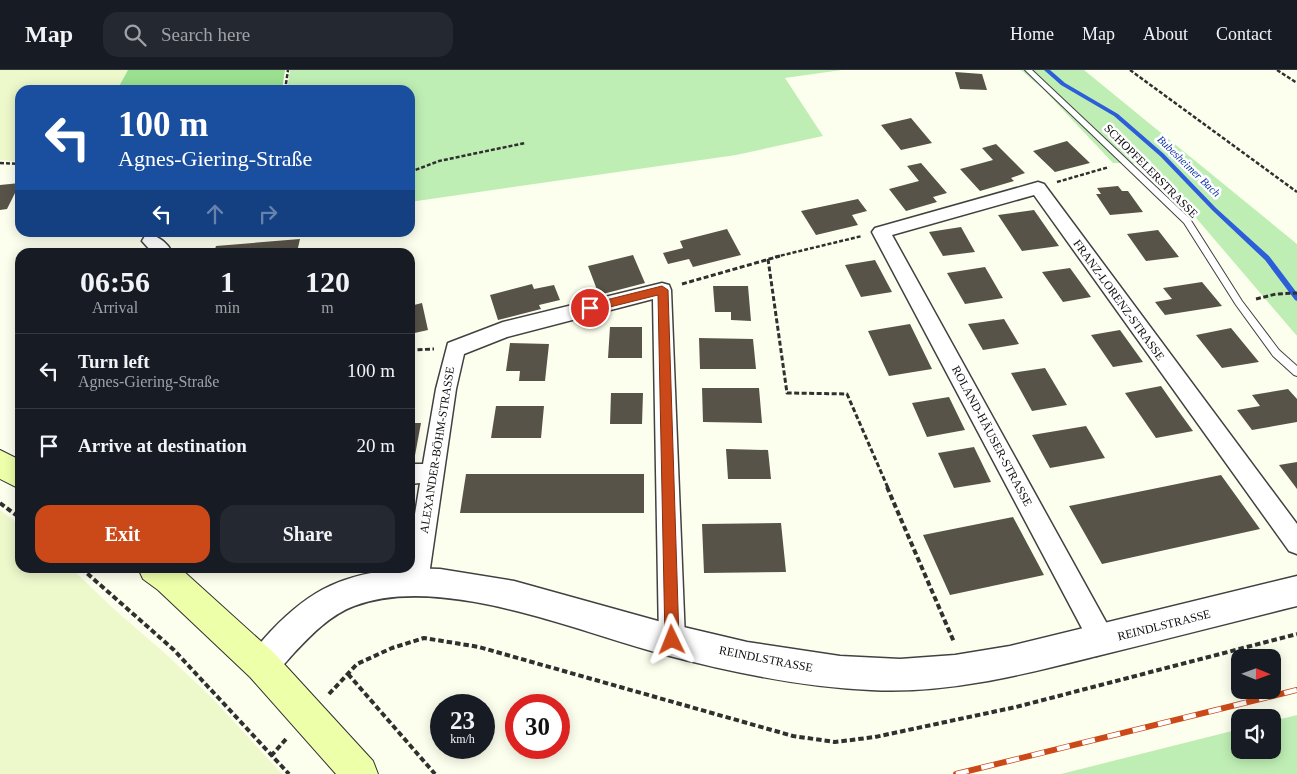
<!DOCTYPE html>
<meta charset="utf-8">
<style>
:root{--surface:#171b24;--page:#242831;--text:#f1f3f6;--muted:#9ea1a6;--line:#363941;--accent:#cb4918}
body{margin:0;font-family:Georgia,serif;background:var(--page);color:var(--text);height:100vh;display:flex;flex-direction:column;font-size:19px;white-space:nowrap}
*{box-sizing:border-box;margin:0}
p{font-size:16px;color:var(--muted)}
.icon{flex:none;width:28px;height:28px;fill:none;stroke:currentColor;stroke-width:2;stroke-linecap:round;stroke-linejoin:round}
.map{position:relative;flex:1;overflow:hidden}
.side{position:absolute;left:15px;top:178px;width:400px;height:325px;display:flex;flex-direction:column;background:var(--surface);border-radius:15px;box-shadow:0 2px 12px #0003}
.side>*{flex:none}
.hud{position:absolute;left:15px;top:15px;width:400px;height:152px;border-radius:15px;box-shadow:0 2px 12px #0003;background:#1a4fa0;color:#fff;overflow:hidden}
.needle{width:32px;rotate:91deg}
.controls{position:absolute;left:1231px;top:579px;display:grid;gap:10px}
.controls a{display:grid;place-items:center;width:50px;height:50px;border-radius:10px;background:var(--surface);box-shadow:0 2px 12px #0003;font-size:25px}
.speed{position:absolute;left:430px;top:624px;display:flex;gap:10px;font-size:25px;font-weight:700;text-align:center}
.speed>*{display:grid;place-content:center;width:65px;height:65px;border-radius:50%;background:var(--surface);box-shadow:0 2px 12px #0003;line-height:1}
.speed small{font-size:12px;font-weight:400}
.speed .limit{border:8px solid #d22;background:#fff;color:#111}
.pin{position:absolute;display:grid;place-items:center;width:42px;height:42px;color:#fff;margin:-21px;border:2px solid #fff;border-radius:50%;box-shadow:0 1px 5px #0007}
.me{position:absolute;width:55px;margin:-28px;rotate:358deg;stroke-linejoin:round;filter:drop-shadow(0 0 4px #0008)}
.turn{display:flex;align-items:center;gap:18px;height:105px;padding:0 20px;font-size:22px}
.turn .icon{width:65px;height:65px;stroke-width:2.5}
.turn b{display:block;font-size:35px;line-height:42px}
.lanes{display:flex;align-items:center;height:48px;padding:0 20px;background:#0003;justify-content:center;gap:25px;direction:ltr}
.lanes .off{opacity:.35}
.eta{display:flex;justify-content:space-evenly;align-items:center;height:85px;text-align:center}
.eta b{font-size:30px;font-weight:700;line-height:35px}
.button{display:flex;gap:10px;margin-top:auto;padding:10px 20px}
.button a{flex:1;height:58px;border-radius:15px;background:var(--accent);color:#fff;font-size:20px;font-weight:700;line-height:58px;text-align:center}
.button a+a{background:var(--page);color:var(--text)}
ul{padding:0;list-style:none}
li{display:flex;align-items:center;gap:15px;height:75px;padding:0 20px;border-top:1px solid var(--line)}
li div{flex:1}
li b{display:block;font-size:19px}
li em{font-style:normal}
header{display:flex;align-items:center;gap:30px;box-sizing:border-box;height:70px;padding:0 25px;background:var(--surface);border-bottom:1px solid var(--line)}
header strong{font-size:24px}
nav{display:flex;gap:28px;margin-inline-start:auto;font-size:18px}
.search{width:350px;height:45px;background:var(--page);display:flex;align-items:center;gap:12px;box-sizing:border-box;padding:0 18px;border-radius:15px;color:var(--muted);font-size:19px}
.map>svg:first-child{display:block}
</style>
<header>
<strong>Map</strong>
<div class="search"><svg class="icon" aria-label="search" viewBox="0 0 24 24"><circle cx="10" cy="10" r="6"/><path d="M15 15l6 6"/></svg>Search here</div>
<nav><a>Home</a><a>Map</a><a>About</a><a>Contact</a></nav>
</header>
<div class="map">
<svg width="1297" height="704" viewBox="0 0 1297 704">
<rect width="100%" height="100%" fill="#fdffee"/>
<path fill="#edf8cb" d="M0 0H128L117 20H20V92L0 90Z
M0 440 20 455V498H71L115 540 168 586 214 630 282 704H0Z"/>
<path fill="#bfeeb4" d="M290 0H842L785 8 823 66 736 85 410 132V20H287Z
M1021 0H1084L1297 174V266L1150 94 1113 93 1044 20Z
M1297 645V704H1061L1240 659V680H1272L1273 651Z"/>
<path fill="#9be091" d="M128 0H285L282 20H117Z"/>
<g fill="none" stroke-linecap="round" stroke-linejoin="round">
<path fill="#2d5eda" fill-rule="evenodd" d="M1044 0H1050L1065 13 1118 44 1164 84 1216 138 1269 186 1297 223V231L1295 230 1265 190 1212 140 1160 86 1114 46 1061 15Z"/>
</g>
<path fill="#575349" d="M955 2 982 4 987 20 960 19Z
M911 48 932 73 901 80 881 55Z
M1067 71 1090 93 1055 102 1033 81Z
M996 74 1025 103 1011 108 1014 111 980 121 960 99 993 90 982 78Z
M921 93 947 123 933 127 937 132 906 141 889 119 919 111 907 96Z
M20 113 7 139 0 140V115Z
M1118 116 1122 121H1128L1143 142 1110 145 1096 124H1101L1097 118Z
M858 129 867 141 852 145 858 155 816 165 801 141Z
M1034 140 1059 176 1022 181 998 145Z
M961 157 975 182 943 186 929 162Z
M727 159 741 185 693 197 689 189 668 194 663 183 683 178 680 171Z
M1158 160 1179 187 1146 191 1127 164Z
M300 169 297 182H214L216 176Z
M633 185 645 213 599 225 588 196Z
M875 190 892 222 861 227 845 195Z
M985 197 1003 228 965 234 947 203Z
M1070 198 1091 227 1063 232 1042 202Z
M1202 212 1222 236 1165 245 1155 232 1172 229 1163 218Z
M532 214 534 219 554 215 560 230 539 235 541 239 498 250 490 225Z
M713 216H748L751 251 731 250V242H715Z
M422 233 428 260 410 264V236Z
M1004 249 1019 274 983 280 968 254Z
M910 254 932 299 889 306 868 261Z
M610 257H642V288H608Z
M1231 258 1259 292 1222 298 1196 265Z
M1120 260 1143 292 1113 297 1091 265Z
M699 268 753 269 756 299H700Z
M510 273 549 274 545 311H519L520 301H506Z
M1045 298 1067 335 1032 341 1011 303Z
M1161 316 1177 339 1193 361 1156 368 1125 323Z
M702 318H759L762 353 703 352Z
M1288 319 1297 329V352L1252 360 1237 340 1260 336 1252 325Z
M611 323H643L642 354H610Z
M949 327 965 360 927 367 912 333Z
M496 336H544L541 368H491Z
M410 353H421L413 396H410Z
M1086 356 1105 388 1050 398 1032 365Z
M974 377 991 412 954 418 938 383Z
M726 379 768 380 771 409H728Z
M1297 392V419L1279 395Z
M466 404H644V443H460Z
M1221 405 1260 459 1102 494 1069 436Z
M1013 447 1044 505 950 525 923 465Z
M781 453 786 502 704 503 702 454Z"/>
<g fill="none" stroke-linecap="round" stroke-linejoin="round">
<g stroke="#414141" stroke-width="2">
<path id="service" d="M1025 0H1032L1190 149 1242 231 1279 280 1297 296V306L1294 305 1273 286 1236 235 1184 153Z"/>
</g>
<g stroke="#414141" stroke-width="3">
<path id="minor" d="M1038 112 1044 114 1297 454V484L1289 481 1034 125 892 165 1111 561 1115 570 1111 579 1102 583 1093 579 872 162 875 158Z
M151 165C160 167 168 174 172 182H152L142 171 145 166Z
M662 213 669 215 671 220 685 570 681 579 672 583 663 579 659 570 653 229 507 267 464 284 456 319 428 512 425 520 416 524 407 520 404 512 406 498H410V475L420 413 410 414V394H423L436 319 448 273 503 252Z"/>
</g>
<g stroke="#414141" stroke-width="3">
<path id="tertiary" d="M403 498 440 499 514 511 658 551 747 572 840 586 900 589 955 585 1010 576 1297 506V536C1232 552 1167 569 1101 585 1025 604 950 624 871 620 800 617 730 602 662 584 576 561 440 503 354 536 330 545 311 565 294 583 284 594 276 605 262 611L251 606 246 595C252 581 261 572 271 561 313 517 344 505 403 498Z"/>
</g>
<g stroke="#303030" stroke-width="2">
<path id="secondary" d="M0 380 20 390V419L0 409Z
M138 498H180L274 583 373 691 378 704H336L250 607 158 520 143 509Z"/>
</g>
<path stroke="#303030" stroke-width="2.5" stroke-dasharray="4 2" stroke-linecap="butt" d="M1130 0 1297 122
M1277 0 1297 13
M285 20 288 0
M0 93 20 94
M410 102 439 91 525 73
M1057 112 1109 97
M125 162 132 166
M177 165 188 162
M775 187 862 166"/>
<path stroke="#303030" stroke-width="3" stroke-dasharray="5 2.5" stroke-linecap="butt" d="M768 189 787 323 847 324 888 418
M682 214 780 186
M1256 229 1276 224 1297 223
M410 280 434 279"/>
<path stroke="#303030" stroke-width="4" stroke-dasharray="5.5 3" stroke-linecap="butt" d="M887 417 954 572
M0 433 20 448
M81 498 174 580 289 704
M348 604 435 704
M329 624 357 594 392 578 424 568 479 577 793 666 835 672 875 667 1016 637 1297 564
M271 686 287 668"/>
<use href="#service" fill="#fff" fill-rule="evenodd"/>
<use href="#minor" fill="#fff" fill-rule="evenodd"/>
<use href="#tertiary" fill="#fff" fill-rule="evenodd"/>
<use href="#secondary" fill="#edffa9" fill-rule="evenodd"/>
<g stroke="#cb4918" stroke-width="6">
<path id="rail" d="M956 704 1297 620"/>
</g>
<use href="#rail" stroke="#fff" stroke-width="4.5" stroke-dasharray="13" stroke-linecap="butt"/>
</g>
<path fill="#cb4918" stroke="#842f10" d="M662 216 668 220 679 570 677 575 672 577 667 575 665 570 658 225 590 242 585 238 590 234Z"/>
<g text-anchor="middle" stroke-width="5" stroke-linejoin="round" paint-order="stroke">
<g font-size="11" font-style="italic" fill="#0b32ab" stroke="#fff">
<text transform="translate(1189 96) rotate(44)" y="4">Bubesheimer Bach</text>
</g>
<g font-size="12" fill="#0e0e0e" stroke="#fff">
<text transform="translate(1151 101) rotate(45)" y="4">SCHOPFELERSTRASSE</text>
<text transform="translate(1119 230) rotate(54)" y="4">FRANZ-LORENZ-STRASSE</text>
<text transform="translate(992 366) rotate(62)" y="4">ROLAND-HÄUSER-STRASSE</text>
<text transform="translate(437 380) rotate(-81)" y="4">ALEXANDER-BÖHM-STRASSE</text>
<text transform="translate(1164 555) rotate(-14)" y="4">REINDLSTRASSE</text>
<text transform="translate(766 589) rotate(11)" y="4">REINDLSTRASSE</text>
</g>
</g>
</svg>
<div class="controls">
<a><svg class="needle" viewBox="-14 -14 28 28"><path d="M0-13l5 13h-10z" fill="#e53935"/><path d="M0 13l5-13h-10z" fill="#9ea1a6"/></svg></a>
<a><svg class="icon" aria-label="sound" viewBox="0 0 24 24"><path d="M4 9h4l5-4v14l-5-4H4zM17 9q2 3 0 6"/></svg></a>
</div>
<div class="speed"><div>23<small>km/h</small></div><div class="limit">30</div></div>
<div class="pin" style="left:590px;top:238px;background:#d93025"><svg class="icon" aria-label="arrive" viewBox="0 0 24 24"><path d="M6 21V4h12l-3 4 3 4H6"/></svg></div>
<svg class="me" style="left:672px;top:570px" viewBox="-20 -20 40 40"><path d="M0-17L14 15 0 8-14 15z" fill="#cb4918" stroke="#fff" stroke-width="4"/></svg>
<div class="hud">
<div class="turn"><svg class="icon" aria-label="left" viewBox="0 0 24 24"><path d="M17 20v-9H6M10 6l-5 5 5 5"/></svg><div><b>100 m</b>Agnes-Giering-Straße</div></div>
<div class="lanes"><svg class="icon" aria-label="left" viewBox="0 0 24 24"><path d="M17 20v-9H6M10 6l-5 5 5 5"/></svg><svg class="icon off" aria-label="ahead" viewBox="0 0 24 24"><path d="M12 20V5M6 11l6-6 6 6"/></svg><svg class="icon off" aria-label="right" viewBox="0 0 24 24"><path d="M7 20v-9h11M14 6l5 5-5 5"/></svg></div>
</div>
<section class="side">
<div class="eta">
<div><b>06:56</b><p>Arrival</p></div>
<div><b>1</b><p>min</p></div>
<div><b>120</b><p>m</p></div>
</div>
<ul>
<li><svg class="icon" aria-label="left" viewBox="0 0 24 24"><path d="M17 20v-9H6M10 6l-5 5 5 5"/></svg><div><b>Turn left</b><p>Agnes-Giering-Straße</p></div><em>100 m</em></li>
<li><svg class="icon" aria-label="arrive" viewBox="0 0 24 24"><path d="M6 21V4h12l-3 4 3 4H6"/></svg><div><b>Arrive at destination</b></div><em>20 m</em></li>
</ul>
<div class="button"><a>Exit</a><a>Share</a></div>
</section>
</div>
